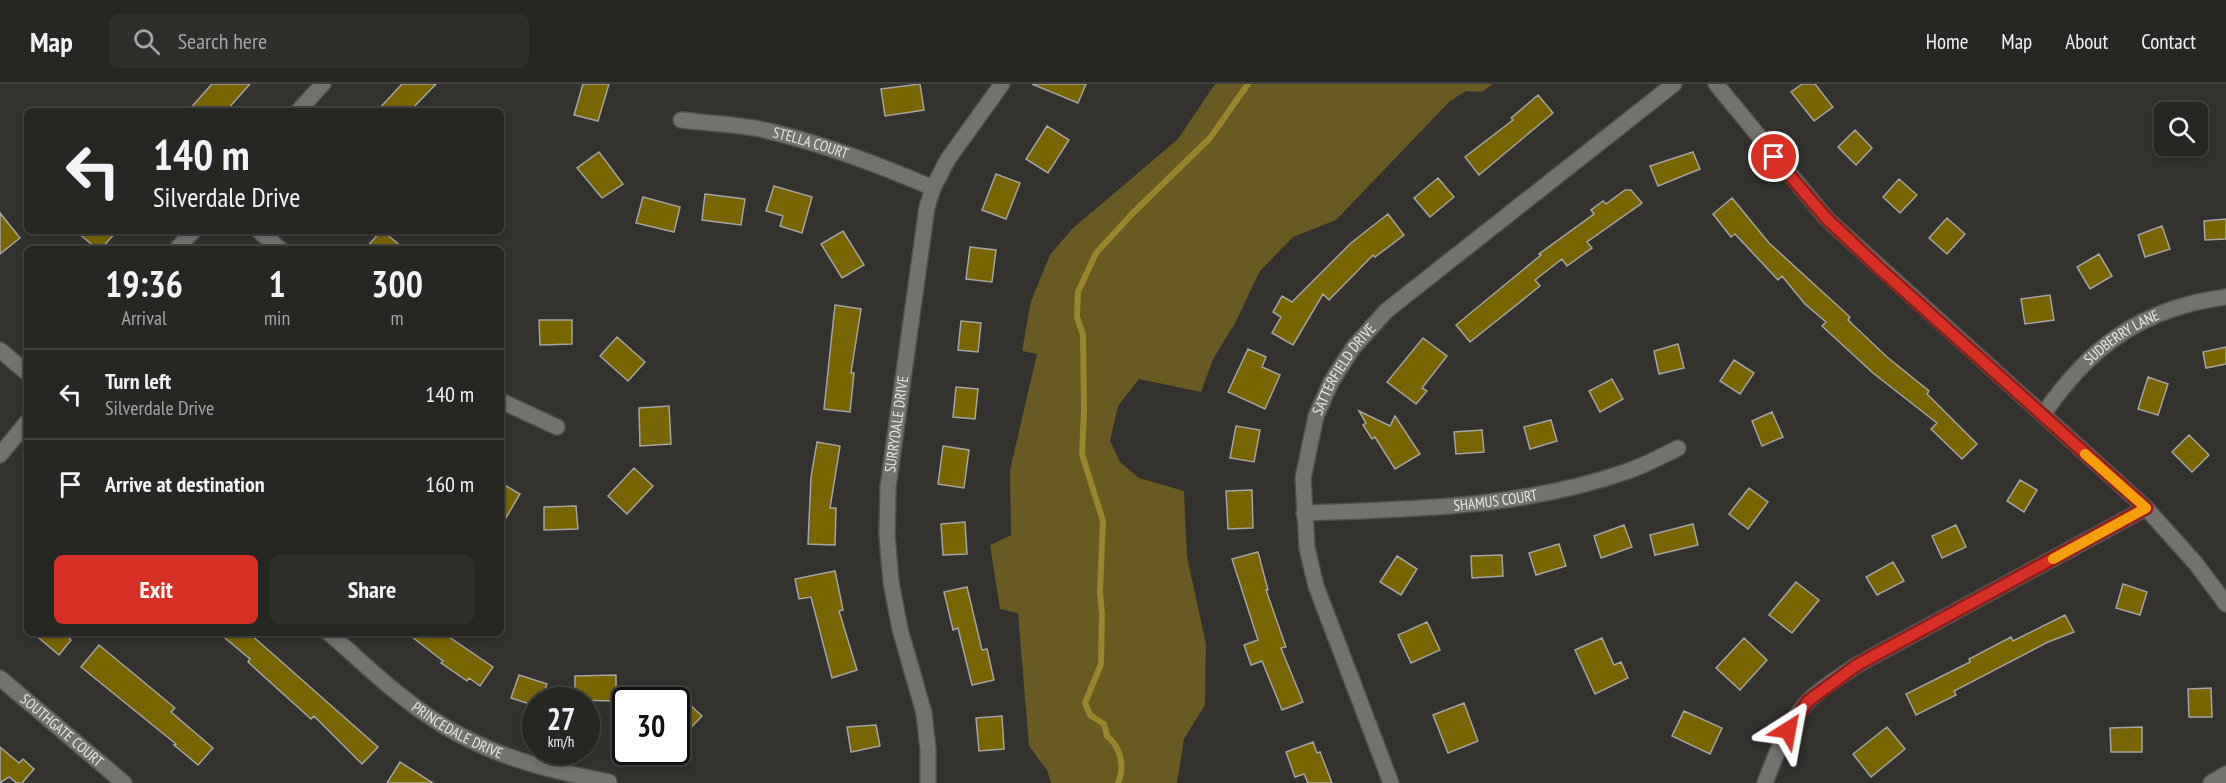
<!DOCTYPE html>
<style>
:root{--surface:#262623;--page:#2e2e2b;--text:#f1f3f6;--muted:#a4a5a6;--line:#424341;--accent:#d93025}
body{margin:0;font-family:"PT Sans Narrow",sans-serif;background:var(--page);color:var(--text);height:100vh;display:flex;flex-direction:column;font-size:22px;white-space:nowrap}
*{box-sizing:border-box;margin:0}
p{font-size:20px;color:var(--muted)}
.icon{flex:none;width:33px;height:33px;fill:none;stroke:currentColor;stroke-width:2;stroke-linecap:round;stroke-linejoin:round}
.map{position:relative;flex:1;overflow:hidden}
.details{position:absolute;left:24px;top:162px;width:480px;height:390px;display:flex;flex-direction:column;background:var(--surface);border-radius:9px;box-shadow:0 3px 9px #0003,0 0 0 2px var(--line)}
.details>*{flex:none}
.top-card{position:absolute;left:24px;top:24px;width:480px;height:126px;border-radius:9px;box-shadow:0 3px 9px #0003,0 0 0 2px var(--line);background:#262623;color:var(--text);overflow:hidden}
.buttons{position:absolute;left:2154px;top:18px;display:grid;gap:12px}
.buttons a{display:grid;place-items:center;width:54px;height:54px;border-radius:9px;background:var(--surface);box-shadow:0 3px 9px #0003,0 0 0 2px var(--line);font-size:30px}
.speed{position:absolute;left:522px;top:603px;display:flex;gap:12px;font-size:30px;font-weight:700;text-align:center}
.speed>*{display:grid;place-content:center;width:78px;height:78px;border-radius:50%;background:var(--surface);box-shadow:0 3px 9px #0003,0 0 0 2px var(--line);line-height:1}
.speed small{font-size:15px;font-weight:400}
.speed .limit{border:3px solid #111;border-radius:9px;background:#fff;color:#111}
.pin{position:absolute;display:grid;place-items:center;width:51px;height:51px;color:#fff;margin:-26px;border:3px solid #fff;border-radius:50%;box-shadow:0 2px 6px #0007}
.me{position:absolute;width:66px;margin:-33px;rotate:34deg;stroke-linejoin:round;filter:drop-shadow(0 0 4px #0008)}
.turn{display:flex;align-items:center;gap:21px;height:126px;padding:0 30px;font-size:27px}
.turn .icon{width:78px;height:78px;stroke-width:2.5}
.turn b{display:block;font-size:42px;line-height:51px}
.eta{display:flex;justify-content:space-evenly;align-items:center;height:102px;text-align:center}
.eta b{font-size:36px;font-weight:700;line-height:42px}
.cta{display:flex;gap:12px;margin-top:auto;padding:12px 30px}
.cta a{flex:1;height:69px;border-radius:9px;background:var(--accent);color:#fff;font-size:24px;font-weight:700;line-height:69px;text-align:center}
.cta a+a{background:var(--page);color:var(--text)}
ul{padding:0;list-style:none}
li{display:flex;align-items:center;gap:18px;height:90px;padding:0 30px;border-top:2px solid var(--line)}
li div{flex:1}
li b{display:block;font-size:22px}
li em{font-style:normal}
header{display:flex;align-items:center;gap:36px;box-sizing:border-box;height:84px;padding:0 30px;background:var(--surface);border-bottom:2px solid var(--line)}
header strong{font-size:28px}
nav{display:flex;gap:33px;margin-inline-start:auto;font-size:21px}
.search{width:420px;height:54px;background:var(--page);display:flex;align-items:center;gap:15px;box-sizing:border-box;padding:0 21px;border-radius:9px;color:var(--muted);font-size:22px}
.map>svg:first-child{display:block}
</style>
<header>
<strong>Map</strong>
<div class="search"><svg class="icon" aria-label="search" viewBox="0 0 24 24"><circle cx="10" cy="10" r="6"/><path d="M15 15l6 6"/></svg>Search here</div>
<nav><a>Home</a><a>Map</a><a>About</a><a>Contact</a></nav>
</header>
<div class="map">
<svg width="2226" height="699" viewBox="0 0 2226 699">
<rect width="100%" height="100%" fill="#33322f"/>
<path fill="#685a21" d="M1215 0H1493L1482 8 1466 7 1450 17 1336 136 1293 153 1260 187 1234 241 1213 275 1201 308 1139 295 1118 322 1110 357 1120 378 1139 394 1184 407 1187 473 1206 560 1205 621 1184 655 1177 699H1051L1047 686 1029 662 1018 529 1000 525 990 461 1011 451 1010 386 1037 270 1022 267 1031 217 1050 171 1072 145 1178 55Z"/>
<g fill="none" stroke-linecap="round" stroke-linejoin="round">
<path stroke="#998430" stroke-width="6" d="M1118 699C1125 683 1121 663 1107 652L1104 640 1090 631 1085 619 1101 580 1102 530 1100 508 1103 437 1082 370 1084 327 1083 251 1077 233 1078 208 1096 169 1133 129 1210 54 1248 0"/>
</g>
<path fill="#796500" stroke="#a5a4a1" stroke-width="1.5" d="M212 0H250L226 27H188Z
M402 0H436L410 27H377Z
M583 0H609L598 37 574 31Z
M920 0 924 26 885 32 881 5Z
M1032 0H1086L1078 19Z
M1802 0H1815L1833 23 1814 37 1791 8Z
M1538 11 1553 29 1479 91 1465 73 1513 36 1511 34Z
M1047 42 1069 56 1048 89 1026 75Z
M1855 46 1872 64 1856 81 1838 63Z
M599 68 623 100 602 114 577 84Z
M1693 68 1700 85 1658 102 1650 82Z
M996 90 1020 99 1006 135 982 126Z
M1438 94 1454 113 1430 133 1414 114Z
M1899 95 1917 111 1900 129 1883 113Z
M774 102 812 113 802 149 780 142 783 132 766 127Z
M1625 106H1631L1642 119 1587 158 1592 164 1567 182 1562 175 1535 196 1540 202 1470 258 1456 241 1541 171 1539 170 1594 130 1591 126 1603 117 1606 120Z
M705 110 745 115 741 141 702 136Z
M643 113 680 123 674 148 636 139Z
M1732 114 1769 159 1850 233 1848 236 1887 273 1929 307 1927 310 1977 360 1962 375 1931 345 1937 339 1873 289 1822 242 1826 238 1805 220 1782 192 1778 196 1735 150 1731 153 1713 130Z
M0 129 20 154 0 170Z
M1388 130 1404 151 1375 173 1373 171 1329 216 1323 210 1293 261 1272 249 1281 233 1273 228 1282 212 1292 218 1351 159Z
M1947 134 1965 150 1947 170 1929 154Z
M2226 135V155L2205 156 2204 137Z
M2162 142 2170 165 2145 173 2138 151Z
M76 147H117L101 165H97Z
M381 147H383L404 165H365Z
M843 147 864 181 842 194 821 160Z
M970 163 996 166 992 198 966 195Z
M2099 170 2112 192 2090 205 2077 183Z
M2050 211 2054 236 2025 240 2021 215Z
M835 221 861 225 851 289H854L850 328 824 325Z
M539 236H572V260L540 261Z
M961 237 981 239 978 268 958 266Z
M617 253 645 278 628 297 600 272Z
M1423 254 1447 272 1422 304 1427 307 1416 320 1387 298Z
M1678 260 1684 284 1659 290 1654 267Z
M2226 263V280L2206 284 2203 268Z
M1248 265 1266 273 1262 283 1280 291 1265 325 1228 308Z
M1734 276 1754 289 1740 310 1720 297Z
M2148 293 2168 300 2158 331 2138 325Z
M1612 295 1623 315 1600 328 1589 307Z
M956 303 978 305 975 335 953 333Z
M669 322 671 360 640 362 639 324Z
M1359 327 1390 342 1395 332 1420 370 1395 385 1375 353 1372 355 1363 341 1366 339Z
M1772 328 1783 353 1762 362 1752 337Z
M1551 336 1557 357 1530 365 1524 343Z
M1236 342 1260 346 1254 378 1230 374Z
M1482 346 1484 368 1456 370 1454 348Z
M2189 351 2209 371 2192 388 2172 368Z
M817 358 840 362 830 424H836L835 461 808 460 811 393Z
M943 362 969 366 964 404 938 400Z
M634 384 653 402 627 430 608 412Z
M2020 396 2037 406 2024 428 2007 417Z
M501 399 520 410 501 442Z
M1749 404 1768 418 1748 445 1729 430Z
M1252 406 1253 444 1228 445 1226 407Z
M576 422 578 445 544 446V423Z
M965 438 967 470 943 471 941 440Z
M1693 440 1698 461 1655 471 1650 451Z
M1624 441 1632 463 1601 474 1594 452Z
M1956 441 1966 463 1942 474 1932 452Z
M1559 460 1566 482 1536 491 1529 469Z
M1258 468 1268 506H1266L1286 563 1281 564 1303 618 1282 626 1262 577 1251 581 1244 561 1258 556 1232 475Z
M1502 471 1503 492 1472 494 1471 472Z
M1397 472 1417 485 1401 511 1380 498Z
M1893 478 1904 497 1877 511 1866 493Z
M835 487 843 526 839 527 857 586 832 594 811 513 799 515 795 495Z
M1796 498 1819 516 1792 549 1769 531Z
M2123 500 2147 508 2140 531 2116 524Z
M967 503 982 566 987 565 994 596 972 601 958 544 953 546 944 508Z
M2065 531 2074 548 2048 558 1954 607 1956 611 1916 631 1906 610 1970 578 1969 575 2011 553 2013 557Z
M1427 538 1440 566 1411 579 1398 551Z
M33 549H63L71 556 59 571Z
M219 549H249L378 663 362 680 314 632 311 635 248 578 250 575Z
M407 549H443L493 583 480 602 469 594 467 597 441 579 443 577Z
M1602 554 1614 581 1621 578 1628 594 1595 610 1575 566Z
M1744 554 1767 576 1740 606 1716 584Z
M99 561 175 624 171 628 213 664 198 681 174 661 176 660 81 583Z
M519 591 547 600 541 616H536V622L511 614Z
M616 591V617L575 616V592Z
M2211 604 2212 633H2189L2188 605Z
M676 608 702 632 676 659Z
M1464 619 1478 657 1448 669 1433 631Z
M1684 627 1722 644 1710 670 1672 652Z
M1002 632 1004 665 979 667 976 634Z
M876 641 880 662 851 668 847 643Z
M1887 643 1905 665 1871 693 1853 670Z
M2142 643V668H2111L2110 644Z
M1313 658 1317 669 1320 668 1332 699H1308L1304 690 1295 693 1286 668Z
M0 663 19 679 23 675 34 685 22 699H17L9 693 0 699Z
M400 678 433 699H387Z"/>
<g fill="none" stroke-linecap="round" stroke-linejoin="round">
<g stroke="#504f4d" stroke-width="18">
<g id="minor">
<path id="s1" d="M681 36C706 39 731 40 755 44 817 57 875 79 933 104"/>
<path d="M259 147 280 165"/>
<path d="M501 317 557 343"/>
<path id="s2" d="M2043 331C2089 262 2143 224 2226 213"/>
<path id="s3" d="M1304 429C1414 425 1523 424 1628 387 1645 381 1662 372 1678 364"/>
<path id="s4" d="M329 549C371 586 413 628 464 653 509 677 559 688 609 698"/>
<path id="s5" d="M0 594 124 699"/>
<path id="s6" d="M928 699V665L924 629 900 545 891 498 887 451 888 403 927 123 933 104 948 75 1002 0"/>
<path id="s7" d="M1391 699 1316 502 1307 464 1303 394 1316 332 1331 298 1353 264 1386 227 1674 0"/>
<path d="M1765 699C1776 670 1787 640 1808 617 1822 603 1841 592 1857 581L2146 424"/>
<path d="M2211 699 2226 690"/>
</g>
</g>
<g stroke="#504f4d" stroke-width="18">
<path id="tertiary" d="M1716 0 1827 135 2146 424 2197 481 2226 520
M298 27 323 0
M177 165 193 147
M0 266 27 289
M0 371 27 338"/>
</g>
<use href="#minor" stroke="#73726f" stroke-width="15"/>
<use href="#tertiary" stroke="#73726f" stroke-width="15"/>
</g>
<g fill="none" stroke-linecap="round" stroke-linejoin="round">
<g stroke="#8d1f18" stroke-width="15">
<path id="route" d="M1774 73 1827 135 1878 183 2146 424 1857 581 1808 617 1788 646"/>
</g>
<use href="#route" stroke="#d93025" stroke-width="10"/>
<path stroke="#f59e0b" stroke-width="10" d="M2053 475 2146 424 2085 370"/>
</g>
<g text-anchor="middle" stroke-width="4.5" stroke-linejoin="round" paint-order="stroke">
<g font-size="15" fill="#e7e7e5" stroke="#33322f">
<text dy="5" stroke="none"><textPath href="#s1" startOffset="132">STELLA COURT</textPath></text>
<text dy="5" stroke="none"><textPath href="#s2" startOffset="112">SUDBERRY LANE</textPath></text>
<text dy="5" stroke="none"><textPath href="#s7" startOffset="438">SATTERFIELD DRIVE</textPath></text>
<text dy="5" stroke="none"><textPath href="#s6" startOffset="364">SURRYDALE DRIVE</textPath></text>
<text dy="5" stroke="none"><textPath href="#s3" startOffset="192">SHAMUS COURT</textPath></text>
<text dy="5" stroke="none"><textPath href="#s4" startOffset="162">PRINCEDALE DRIVE</textPath></text>
<text dy="5" stroke="none"><textPath href="#s5" startOffset="81">SOUTHGATE COURT</textPath></text>
</g>
</g>
</svg>
<div class="buttons">
<a><svg class="icon" aria-label="search" viewBox="0 0 24 24"><circle cx="10" cy="10" r="6"/><path d="M15 15l6 6"/></svg></a>
</div>
<div class="speed"><div>27<small>km/h</small></div><div class="limit">30</div></div>
<div class="pin" style="left:1774px;top:73px;background:#d93025"><svg class="icon" aria-label="arrive" viewBox="0 0 24 24"><path d="M6 21V4h12l-3 4 3 4H6"/></svg></div>
<svg class="me" style="left:1788px;top:646px" viewBox="-20 -20 40 40"><path d="M0-17L14 15 0 8-14 15z" fill="#d93025" stroke="#fff" stroke-width="4"/></svg>
<div class="top-card">
<div class="turn"><svg class="icon" aria-label="left" viewBox="0 0 24 24"><path d="M17 20v-9H6M10 6l-5 5 5 5"/></svg><div><b>140 m</b>Silverdale Drive</div></div>
</div>
<section class="details">
<div class="eta">
<div><b>19:36</b><p>Arrival</p></div>
<div><b>1</b><p>min</p></div>
<div><b>300</b><p>m</p></div>
</div>
<ul>
<li><svg class="icon" aria-label="left" viewBox="0 0 24 24"><path d="M17 20v-9H6M10 6l-5 5 5 5"/></svg><div><b>Turn left</b><p>Silverdale Drive</p></div><em>140 m</em></li>
<li><svg class="icon" aria-label="arrive" viewBox="0 0 24 24"><path d="M6 21V4h12l-3 4 3 4H6"/></svg><div><b>Arrive at destination</b></div><em>160 m</em></li>
</ul>
<div class="cta"><a>Exit</a><a>Share</a></div>
</section>
</div>
